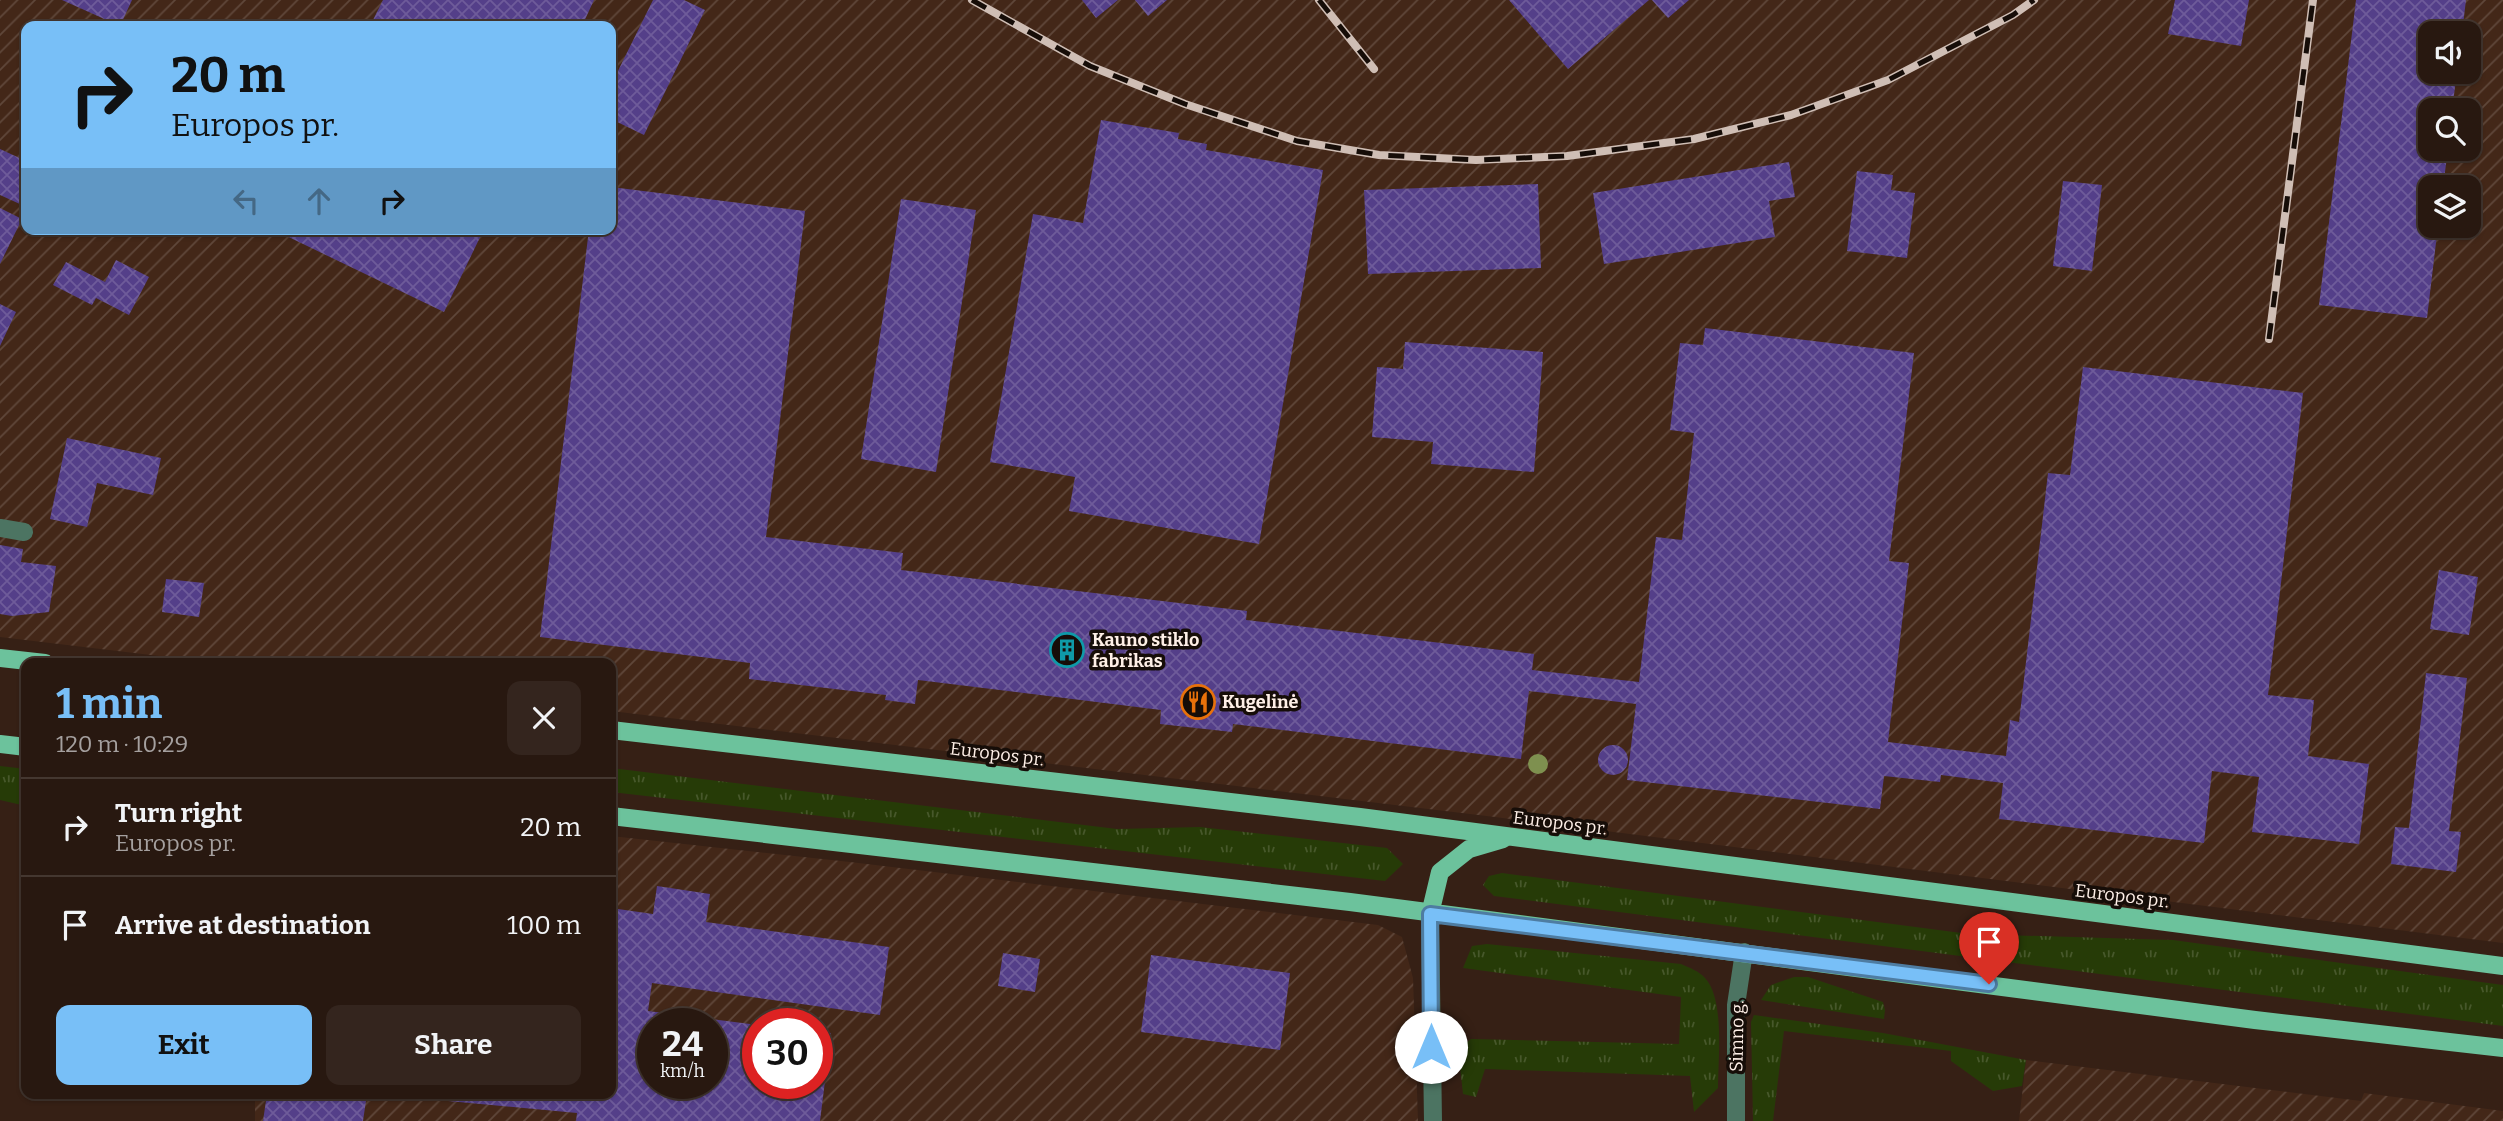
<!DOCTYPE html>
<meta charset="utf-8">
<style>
:root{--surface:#281810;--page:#34251e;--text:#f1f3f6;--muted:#a5a09f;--line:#443730;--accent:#78bff7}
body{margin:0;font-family:Bitter,serif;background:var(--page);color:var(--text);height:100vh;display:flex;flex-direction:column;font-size:26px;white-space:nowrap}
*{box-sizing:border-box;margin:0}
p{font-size:23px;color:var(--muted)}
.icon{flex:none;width:38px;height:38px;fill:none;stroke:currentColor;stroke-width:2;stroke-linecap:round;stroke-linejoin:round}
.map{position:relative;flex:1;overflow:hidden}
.details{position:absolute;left:21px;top:658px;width:595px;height:441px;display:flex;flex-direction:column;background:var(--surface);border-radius:14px;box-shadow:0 2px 5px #0004,0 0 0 2px var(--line)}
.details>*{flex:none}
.top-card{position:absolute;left:21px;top:21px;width:595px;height:214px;border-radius:14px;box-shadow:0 2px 5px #0004,0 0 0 2px var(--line);background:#78bff7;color:#111;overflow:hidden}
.controls{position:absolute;left:2418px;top:21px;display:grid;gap:14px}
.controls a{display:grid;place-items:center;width:63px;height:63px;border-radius:14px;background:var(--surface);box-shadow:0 2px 5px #0004,0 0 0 2px var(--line);font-size:35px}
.speed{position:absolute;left:637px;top:1008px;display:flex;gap:14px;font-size:35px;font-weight:700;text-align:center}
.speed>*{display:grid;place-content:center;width:91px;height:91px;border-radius:50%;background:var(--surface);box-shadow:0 2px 5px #0004,0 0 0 2px var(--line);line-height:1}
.speed small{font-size:18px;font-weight:400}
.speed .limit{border:10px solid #d22;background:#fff;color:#111}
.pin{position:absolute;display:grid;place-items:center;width:60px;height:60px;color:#fff;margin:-72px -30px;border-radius:50% 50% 50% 0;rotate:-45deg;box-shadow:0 0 7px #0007}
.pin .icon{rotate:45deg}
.me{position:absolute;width:77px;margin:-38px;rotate:0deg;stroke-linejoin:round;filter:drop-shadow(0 0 5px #0008)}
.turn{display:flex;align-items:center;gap:24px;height:147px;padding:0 35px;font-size:32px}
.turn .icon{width:91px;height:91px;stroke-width:2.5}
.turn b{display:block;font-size:49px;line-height:60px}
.lanes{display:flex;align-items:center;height:66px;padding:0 35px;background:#0003;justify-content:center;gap:35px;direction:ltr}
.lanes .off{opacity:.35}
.round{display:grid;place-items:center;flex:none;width:74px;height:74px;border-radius:14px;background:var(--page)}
.headline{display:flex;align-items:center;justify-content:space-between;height:119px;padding:0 35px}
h1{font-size:42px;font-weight:700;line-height:52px;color:var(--accent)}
.button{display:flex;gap:14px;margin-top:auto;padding:14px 35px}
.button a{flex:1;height:80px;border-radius:14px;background:var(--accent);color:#111;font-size:28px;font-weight:700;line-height:80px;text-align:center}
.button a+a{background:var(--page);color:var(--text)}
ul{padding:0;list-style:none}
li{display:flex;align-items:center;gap:21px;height:98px;padding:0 35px;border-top:2px solid var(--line)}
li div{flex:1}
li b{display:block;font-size:26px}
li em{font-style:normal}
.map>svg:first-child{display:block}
</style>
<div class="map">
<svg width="2503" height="1121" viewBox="0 0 2503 1121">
<defs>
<pattern id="industrial-furrows" width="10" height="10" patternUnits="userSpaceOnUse" patternTransform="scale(1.75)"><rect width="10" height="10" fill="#432718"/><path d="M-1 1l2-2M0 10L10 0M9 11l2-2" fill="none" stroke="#5f473a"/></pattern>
<pattern id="grass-tufts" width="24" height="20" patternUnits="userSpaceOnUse" patternTransform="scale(1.75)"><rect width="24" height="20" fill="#263b07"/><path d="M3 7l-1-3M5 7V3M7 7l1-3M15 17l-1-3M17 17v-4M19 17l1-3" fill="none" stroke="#47582b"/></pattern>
<pattern id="building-cross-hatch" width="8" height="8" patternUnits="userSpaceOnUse" patternTransform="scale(1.75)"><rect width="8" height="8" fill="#543f89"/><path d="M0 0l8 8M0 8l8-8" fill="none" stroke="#6e5b9a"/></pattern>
</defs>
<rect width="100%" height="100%" fill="#362015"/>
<path fill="url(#industrial-furrows)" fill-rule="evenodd" d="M0 0H2503V943L1495 817 611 711V663H218L0 637ZM26 26H611V229H26ZM2431 33H2469V72H2431ZM2431 110H2469V149H2431ZM2431 187H2469V226H2431Z
M611 836 850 862 1378 925 1402 937 1413 978 1418 1121H255V1094H611ZM653 1024H712V1083H653ZM758 1024H817V1083H758Z
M2026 1060 2361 1101 2364 1093 2503 1111V1121H2019Z"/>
<path fill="url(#grass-tufts)" d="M0 766 26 769V806L0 800Z
M611 768 1117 829 1200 827 1387 848 1403 864 1385 881 611 792Z
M1502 873 1969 934 2173 940 2503 985V1026L1494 896 1483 885 1489 876Z
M1487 944 1681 964C1690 968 1699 971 1705 978 1725 999 1718 1060 1718 1088L1694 1112 1690 1076 1485 1069 1476 1097 1463 1094 1458 1049 1471 1039 1679 1044 1681 997 1463 968 1472 946Z
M1794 977H1808L1883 1002 1885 1010 1884 1019 1761 1000 1771 985Z
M1754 1015 1883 1033 2026 1060 2022 1086 1993 1091 1951 1061V1051L1784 1031 1773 1121H1753L1751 1022Z"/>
<path fill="url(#building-cross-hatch)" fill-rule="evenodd" d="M62 0H132L120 26Z
M383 0H594L582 26H370Z
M653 0H684L705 10 644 135 611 119V85Z
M1082 0H1118L1096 18Z
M1135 0H1167L1148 16Z
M1509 0H1649L1568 69Z
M1652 0H1689L1668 18Z
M2175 0H2249L2241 46 2168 34Z
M2356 0H2466L2462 33H2431V72H2457L2452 110H2431V149H2448L2443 187H2431V226H2438L2427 318 2319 305Z
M1101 120 1179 133 1178 139 1207 144 1206 150 1323 170 1259 544 1069 511 1075 477 990 462 1033 214 1083 223Z
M0 149 26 161V195L22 205 0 195Z
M1789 162 1795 197 1769 201 1775 237 1604 264 1593 193Z
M1857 171 1893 175 1891 190 1915 193 1907 258 1847 251Z
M2063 181 2102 185 2092 271 2053 266Z
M1538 184 1541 268 1368 274 1364 190Z
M611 187 805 211 766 537 903 553 901 570 1247 611 1246 620 1534 654 1532 670 1639 682 1656 537 1682 540 1694 433 1670 430 1680 343 1703 345 1705 328 1914 353 1889 561 1909 563 1888 742 2006 756 2010 720 2019 722 2048 473 2070 475 2083 367 2303 393 2268 695 2314 700 2308 756 2369 764 2359 844 2252 832 2259 777 2212 771 2204 843 1999 819 2003 783 1941 775 1940 782 1884 776 1880 809 1627 780 1636 704 1529 691 1521 759 1233 724 1232 732 1160 724 1161 710 918 680 915 704 885 700 886 695 749 679 750 663 540 637 589 229H611Z
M901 199 976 210 936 472 861 459Z
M0 208 22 219 0 264Z
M272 229H484L444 312Z
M116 260 149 277 129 315 96 298 92 305 53 285 66 262 105 282Z
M0 304 16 312 0 346Z
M1405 342 1543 352 1534 472 1431 464 1433 442 1372 437 1377 367 1403 369Z
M67 438 161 458 153 495 97 483 87 527 50 519Z
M0 545 23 549 21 562 56 566 49 612 12 616 0 614Z
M2439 570 2478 577 2469 635 2430 629Z
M166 579 204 583 199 617 162 612Z
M2426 673 2467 678 2449 831 2461 832 2456 872 2391 864 2395 827 2409 828Z
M1598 760a15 15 0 1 1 30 0a15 15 0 1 1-30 0Z
M657 886 710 894 706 922 889 947 880 1015 652 983 648 1011 758 1025V1083H817V1032L831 1033 820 1121H576L577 1113 448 1101 449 1094H611V908L653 914ZM653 1024H712V1083H653Z
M1003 953 1040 959 1035 992 998 986Z
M1151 955 1290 973 1280 1050 1141 1032Z
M267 1094H367L363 1121H263Z"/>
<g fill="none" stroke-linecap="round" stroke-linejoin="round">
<path stroke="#4c7462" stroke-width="18" d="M0 528 24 532"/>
<path stroke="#4c7462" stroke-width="18" d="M1430 914 1433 1121
M1736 1121V1005L1744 952"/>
<path stroke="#6cc29c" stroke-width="18" d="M0 658 45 663
M611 730 1360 817 2503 966
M0 744 26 747
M611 816 1350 902 2255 1020 2503 1048
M1430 914 1440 872 1469 849 1503 839"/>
<g stroke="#cfbeb5" stroke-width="8">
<path id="rail" d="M972 0 1090 66 1185 104 1297 141 1379 155 1476 160 1567 156 1694 139 1791 115 1888 80 2013 15 2034 0
M1319 0 1374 69
M2269 339 2313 0"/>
</g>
<use href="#rail" stroke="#160d08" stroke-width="5" stroke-dasharray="16" stroke-linecap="butt"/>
</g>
<circle fill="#7e904f" cx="1538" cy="764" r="10"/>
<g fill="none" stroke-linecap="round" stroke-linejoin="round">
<g stroke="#4e7ca1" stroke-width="18">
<path id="route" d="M1431 1047 1430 914 1989 984"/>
</g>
<use href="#route" stroke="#78bff7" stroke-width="12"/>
</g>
<defs>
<g id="building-ring" transform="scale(1.75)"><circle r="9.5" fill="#160d08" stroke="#0f9aa8" stroke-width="1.5"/><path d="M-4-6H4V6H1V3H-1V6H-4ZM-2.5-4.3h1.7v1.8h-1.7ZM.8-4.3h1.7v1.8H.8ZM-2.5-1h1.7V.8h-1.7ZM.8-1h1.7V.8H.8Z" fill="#0f9aa8"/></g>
<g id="restaurant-ring" transform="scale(1.75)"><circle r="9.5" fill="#160d08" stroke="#e8710a" stroke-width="1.5"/><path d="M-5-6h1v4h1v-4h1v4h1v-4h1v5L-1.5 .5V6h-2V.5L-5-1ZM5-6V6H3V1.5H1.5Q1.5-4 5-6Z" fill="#e8710a"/></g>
</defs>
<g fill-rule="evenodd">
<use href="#building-ring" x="1067" y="650"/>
<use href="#restaurant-ring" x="1198" y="702"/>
</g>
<g text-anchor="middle" stroke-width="7" stroke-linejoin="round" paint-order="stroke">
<g font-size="18" font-weight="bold" fill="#feefe7" stroke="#160d08" text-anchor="start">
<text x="1092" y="646">Kauno stiklo<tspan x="1092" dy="21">fabrikas</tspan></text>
<text x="1222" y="708">Kugelinė</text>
</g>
<g font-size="18" fill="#feefe7" stroke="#160d08">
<text transform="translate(997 754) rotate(7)" y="6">Europos pr.</text>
<text transform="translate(1560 823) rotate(7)" y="6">Europos pr.</text>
<text transform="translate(2122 896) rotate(7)" y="6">Europos pr.</text>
<text transform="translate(1737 1036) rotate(-89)" y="6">Simno g.</text>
</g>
</g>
</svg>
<div class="controls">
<a><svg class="icon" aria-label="sound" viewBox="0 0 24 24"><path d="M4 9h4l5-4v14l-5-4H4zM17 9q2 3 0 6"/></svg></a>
<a><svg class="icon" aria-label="search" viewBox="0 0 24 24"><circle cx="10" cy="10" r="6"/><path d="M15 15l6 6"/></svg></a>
<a><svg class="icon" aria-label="layers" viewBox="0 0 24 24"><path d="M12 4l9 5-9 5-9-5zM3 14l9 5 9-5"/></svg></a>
</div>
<div class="speed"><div>24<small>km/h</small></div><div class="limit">30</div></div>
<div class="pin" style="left:1989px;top:984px;background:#d93025"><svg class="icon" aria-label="arrive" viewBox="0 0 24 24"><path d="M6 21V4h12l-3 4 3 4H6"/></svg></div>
<svg class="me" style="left:1431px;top:1047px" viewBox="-20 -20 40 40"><circle r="19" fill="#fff"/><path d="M0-13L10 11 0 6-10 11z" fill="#78bff7"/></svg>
<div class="top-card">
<div class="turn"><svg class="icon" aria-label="right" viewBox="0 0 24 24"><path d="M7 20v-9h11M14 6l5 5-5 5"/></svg><div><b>20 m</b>Europos pr.</div></div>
<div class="lanes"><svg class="icon off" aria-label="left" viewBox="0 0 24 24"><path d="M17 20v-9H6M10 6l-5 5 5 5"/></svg><svg class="icon off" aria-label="ahead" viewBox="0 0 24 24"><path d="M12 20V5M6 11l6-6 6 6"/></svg><svg class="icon" aria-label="right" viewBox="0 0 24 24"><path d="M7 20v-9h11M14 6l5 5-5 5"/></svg></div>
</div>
<section class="details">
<div class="headline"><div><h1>1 min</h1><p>120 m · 10:29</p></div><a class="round"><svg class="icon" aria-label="close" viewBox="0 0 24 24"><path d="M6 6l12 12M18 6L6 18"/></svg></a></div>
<ul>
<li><svg class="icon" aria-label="right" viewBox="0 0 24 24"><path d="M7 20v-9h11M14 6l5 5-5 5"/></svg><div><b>Turn right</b><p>Europos pr.</p></div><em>20 m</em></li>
<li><svg class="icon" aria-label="arrive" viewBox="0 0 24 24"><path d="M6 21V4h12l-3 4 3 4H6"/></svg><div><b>Arrive at destination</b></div><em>100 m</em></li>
</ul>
<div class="button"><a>Exit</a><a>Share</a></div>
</section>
</div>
